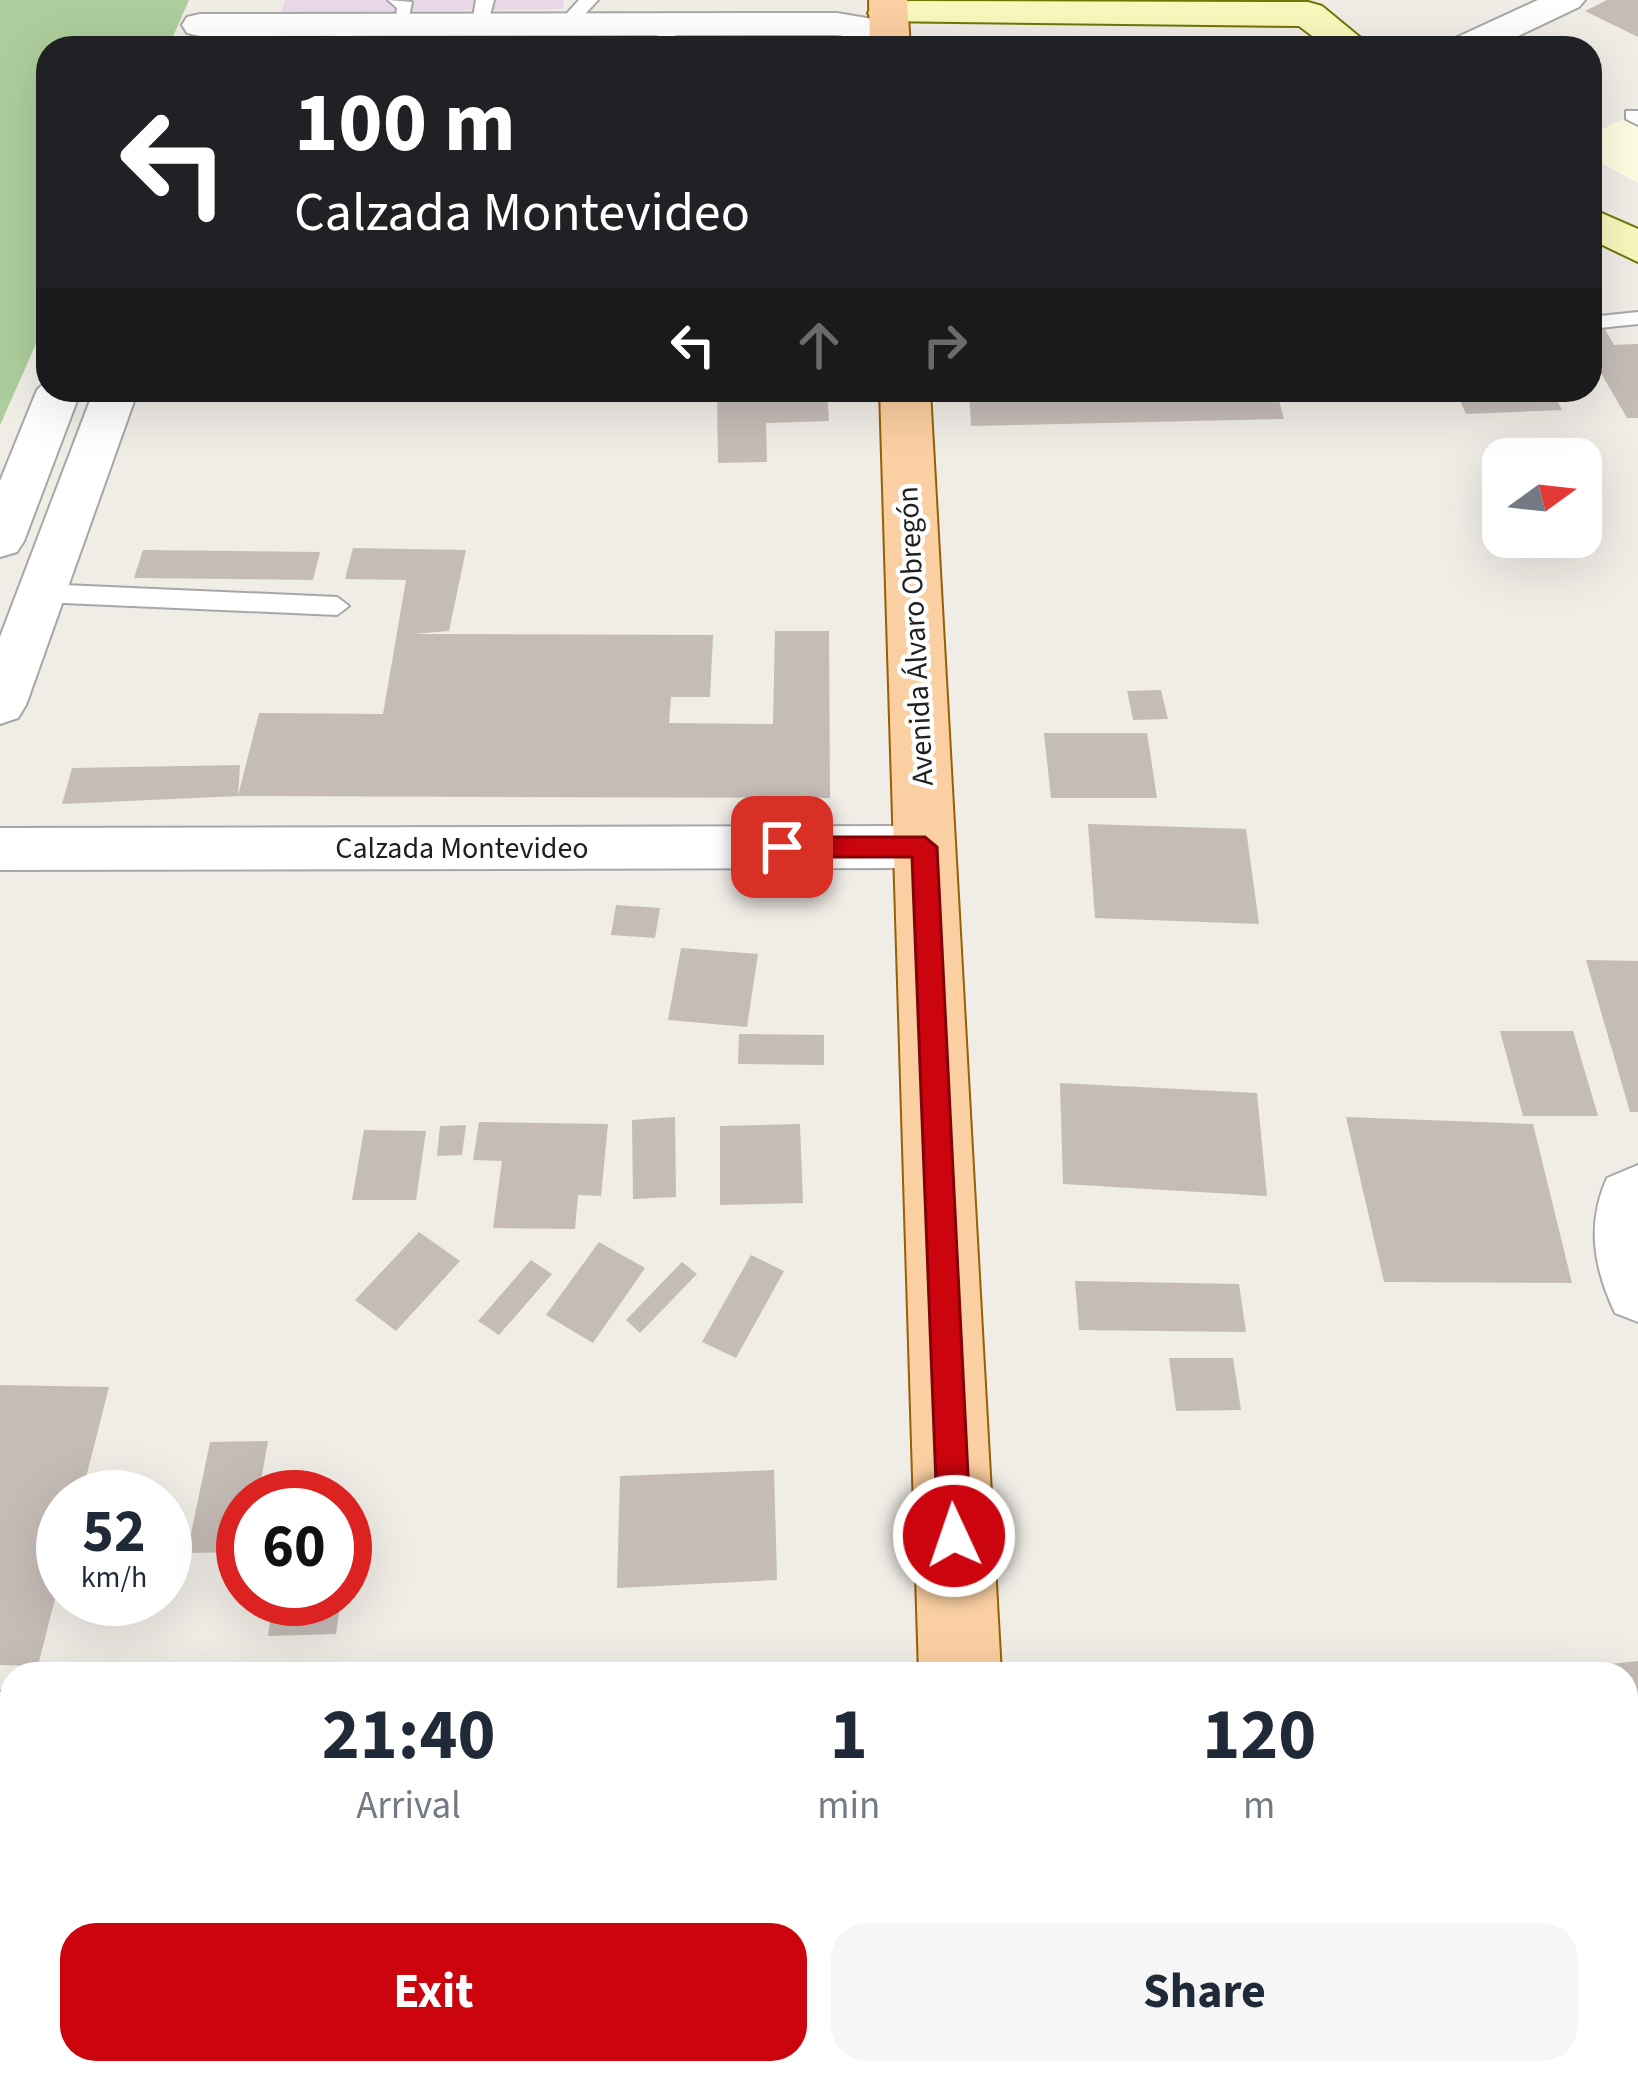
<!DOCTYPE html>
<meta charset="utf-8">
<style>
:root{--surface:#fff;--page:#f6f6f7;--text:#1f2937;--muted:#747a83;--accent:#cb040e}
body{margin:0;font-family:"Source Sans 3",sans-serif;background:var(--page);color:var(--text);height:100vh;display:flex;flex-direction:column;font-size:45px;white-space:nowrap}
*{box-sizing:border-box;margin:0}
p{font-size:39px;color:var(--muted)}
.icon{flex:none;width:66px;height:66px;fill:none;stroke:currentColor;stroke-width:2;stroke-linecap:round;stroke-linejoin:round}
.map{position:relative;flex:1;overflow:hidden}
.details{position:absolute;left:0px;top:1662px;width:1638px;height:423px;display:flex;flex-direction:column;background:var(--surface);border-radius:36px 36px 0 0;box-shadow:0 12px 48px #0002}
.details>*{flex:none}
.hud{position:absolute;left:36px;top:36px;width:1566px;height:366px;border-radius:36px;box-shadow:0 12px 48px #0002;background:#202124;color:#fff;overflow:hidden}
.needle{width:78px;rotate:75deg}
.buttons{position:absolute;left:1482px;top:438px;display:grid;gap:24px}
.buttons a{display:grid;place-items:center;width:120px;height:120px;border-radius:24px;background:var(--surface);box-shadow:0 12px 48px #0002;font-size:60px}
.speed{position:absolute;left:36px;top:1470px;display:flex;gap:24px;font-size:60px;font-weight:700;text-align:center}
.speed>*{display:grid;place-content:center;width:156px;height:156px;border-radius:50%;background:var(--surface);box-shadow:0 12px 48px #0002;line-height:1}
.speed small{font-size:30px;font-weight:400}
.speed .limit{border:18px solid #d22;background:#fff;color:#111}
.pin{position:absolute;display:grid;place-items:center;width:102px;height:102px;color:#fff;margin:-51px;border-radius:24px;box-shadow:0 6px 18px #0006}
.me{position:absolute;width:132px;margin:-66px;rotate:357deg;stroke-linejoin:round;filter:drop-shadow(0 0 9px #0008)}
.turn{display:flex;align-items:center;gap:42px;height:252px;padding:0 60px;font-size:54px}
.turn .icon{width:156px;height:156px;stroke-width:2.5}
.turn b{display:block;font-size:84px;line-height:102px}
.lanes{display:flex;align-items:center;height:114px;padding:0 60px;background:#0003;justify-content:center;gap:60px;direction:ltr}
.lanes .off{opacity:.35}
.eta{display:flex;justify-content:space-evenly;align-items:center;height:204px;text-align:center}
.eta b{font-size:72px;font-weight:700;line-height:84px}
.cta{display:flex;gap:24px;margin-top:auto;padding:24px 60px}
.cta a{flex:1;height:138px;border-radius:36px;background:var(--accent);color:#fff;font-size:48px;font-weight:700;line-height:138px;text-align:center}
.cta a+a{background:var(--page);color:var(--text)}
.map>svg:first-child{display:block}
</style>
<div class="map">
<svg width="1638" height="2084" viewBox="0 0 1638 2084">
<rect width="100%" height="100%" fill="#f0ece6"/>
<path fill="#e9d8e7" d="M285 0H564L563 9 281 13Z"/>
<path fill="#fefde1" d="M1638 112V183L1590 157V135Z"/>
<path fill="#adce9c" d="M0 0H189L168 48H48V317L0 425Z"/>
<path fill="#c5bcb6" d="M1607 0H1638V37L1585 11Z
M1603 326 1614 345 1638 344V418H1627L1590 354V327Z
M969 390H1276L1284 419 971 426Z
M1455 390H1552L1562 410 1466 414Z
M827 391 829 421 766 423 767 462 718 463 717 394Z
M353 548 466 550 449 631 412 634 713 635 710 697H671L669 723 773 724 775 631H829L830 798 238 796 259 713 383 714 406 580 345 579Z
M143 550 320 552 313 580 134 578Z
M1161 690 1168 719 1133 720 1127 691Z
M1044 733H1147L1157 798H1051Z
M240 765 238 796 62 804 72 768Z
M1088 824 1246 829 1259 924 1095 918Z
M616 905 660 908 655 938 611 935Z
M681 948 758 954 747 1027 668 1020Z
M1586 960 1638 961V1112H1630Z
M1500 1031H1573L1598 1116H1523Z
M739 1034 824 1035V1065L738 1064Z
M1060 1083 1257 1093 1267 1196 1063 1184Z
M675 1117 676 1197 633 1199 632 1120Z
M1346 1117 1533 1124 1572 1283 1384 1282Z
M479 1122 608 1124 601 1196 578 1195 575 1229 493 1228 502 1161 473 1160Z
M800 1124 803 1203 720 1205V1126Z
M466 1125 462 1155 437 1156 440 1126Z
M364 1130 426 1131 416 1200H352Z
M419 1232 460 1261 396 1331 355 1300Z
M599 1242 645 1268 593 1343 546 1315Z
M751 1255 784 1271 736 1358 702 1342Z
M531 1260 552 1274 499 1335 478 1321Z
M682 1262 697 1274 640 1333 626 1320Z
M1075 1281 1239 1284 1246 1332 1079 1330Z
M1169 1358H1233L1241 1410 1176 1411Z
M0 1385 109 1387 81 1497H63V1567L38 1666 0 1665Z
M268 1441 258 1497H243V1552L187 1553 210 1442Z
M774 1470 777 1580 617 1588 620 1476Z
M273 1599H341L336 1634 268 1636Z
M1638 1661V1733L1626 1735V1674H1605L1602 1665Z
M0 1850H12V2073H290L289 2084H0Z
M714 2073H809V2084H714Z
M1333 2073H1479L1481 2084H1335Z"/>
<g fill="none" stroke-linecap="round" stroke-linejoin="round">
<g stroke="#a7a7a7" stroke-width="4">
<path id="lane" d="M388 0 412 2 407 27H395L397 8Z
M476 0H494L487 27 472 23Z
M579 0H598L573 27H561L558 23Z
M668 18 677 23 674 48H656L659 23Z
M347 19 356 24 350 48H332L338 24Z
M1626 111H1638V125L1626 119Z
M1638 312V324L1590 329V317Z
M41 584 337 597 349 606 337 615 41 602 29 593Z
M579 2073H625L629 2084H583Z
M1240 2073H1282L1284 2084H1242Z"/>
</g>
<g stroke="#a7a7a7" stroke-width="4">
<path id="street" d="M1538 0H1585L1579 7 1493 48H1446L1451 40Z
M837 13 902 24 907 32 902 40 889 43 837 35 200 36 187 33 182 25 187 17 200 14Z
M48 379V390H81L24 541 17 552 0 557V481L37 390Z
M94 390H138L26 705 18 718 0 724V637Z
M924 826 944 832 952 847 944 862 924 868 0 870V828Z
M1638 1165V1322L1615 1313C1594 1268 1586 1225 1607 1178Z
M12 1691V1767L0 1768V1692Z"/>
</g>
<g stroke="#707607" stroke-width="4">
<path id="secondary" d="M888 1 1308 2 1322 6 1373 48H1328L1299 26 874 21 868 13 874 5Z
M1590 208 1638 229V262L1590 239Z"/>
</g>
<g stroke="#985f03" stroke-width="4">
<path id="primary" d="M869 0H907L910 48H870Z
M880 390H930L1001 1674H919Z
M932 2073H1024L1025 2084H931Z"/>
</g>
<use href="#lane" fill="#fff" fill-rule="evenodd"/>
<use href="#street" fill="#fff" fill-rule="evenodd"/>
<use href="#secondary" fill="#f8f8bc" fill-rule="evenodd"/>
<use href="#primary" fill="#facfa1" fill-rule="evenodd"/>
</g>
<path fill="#cb040e" stroke="#840309" stroke-width="3" d="M782 837H925L937 847 971 1536 966 1548 954 1553 943 1548 938 1536 912 857H782L770 847Z"/>
<g text-anchor="middle" stroke-width="9" stroke-linejoin="round" paint-order="stroke">
<g font-size="30" fill="#202020" stroke="#fff">
<text transform="translate(915 636) rotate(-93)" y="10">Avenida Álvaro Obregón</text>
<text x="462" y="858">Calzada Montevideo</text>
</g>
</g>
</svg>
<div class="buttons">
<a><svg class="needle" viewBox="-14 -14 28 28"><path d="M0-13l5 13h-10z" fill="#e53935"/><path d="M0 13l5-13h-10z" fill="#747a83"/></svg></a>
</div>
<div class="speed"><div>52<small>km/h</small></div><div class="limit">60</div></div>
<div class="pin" style="left:782px;top:847px;background:#d93025"><svg class="icon" aria-label="arrive" viewBox="0 0 24 24"><path d="M6 21V4h12l-3 4 3 4H6"/></svg></div>
<svg class="me" style="left:954px;top:1536px" viewBox="-20 -20 40 40"><circle r="17" fill="#cb040e" stroke="#fff" stroke-width="3"/><path d="M0-11L8 9 0 5-8 9z" fill="#fff"/></svg>
<div class="hud">
<div class="turn"><svg class="icon" aria-label="left" viewBox="0 0 24 24"><path d="M17 20v-9H6M10 6l-5 5 5 5"/></svg><div><b>100 m</b>Calzada Montevideo</div></div>
<div class="lanes"><svg class="icon" aria-label="left" viewBox="0 0 24 24"><path d="M17 20v-9H6M10 6l-5 5 5 5"/></svg><svg class="icon off" aria-label="ahead" viewBox="0 0 24 24"><path d="M12 20V5M6 11l6-6 6 6"/></svg><svg class="icon off" aria-label="right" viewBox="0 0 24 24"><path d="M7 20v-9h11M14 6l5 5-5 5"/></svg></div>
</div>
<section class="details">
<div class="eta">
<div><b>21:40</b><p>Arrival</p></div>
<div><b>1</b><p>min</p></div>
<div><b>120</b><p>m</p></div>
</div>
<div class="cta"><a>Exit</a><a>Share</a></div>
</section>
</div>
